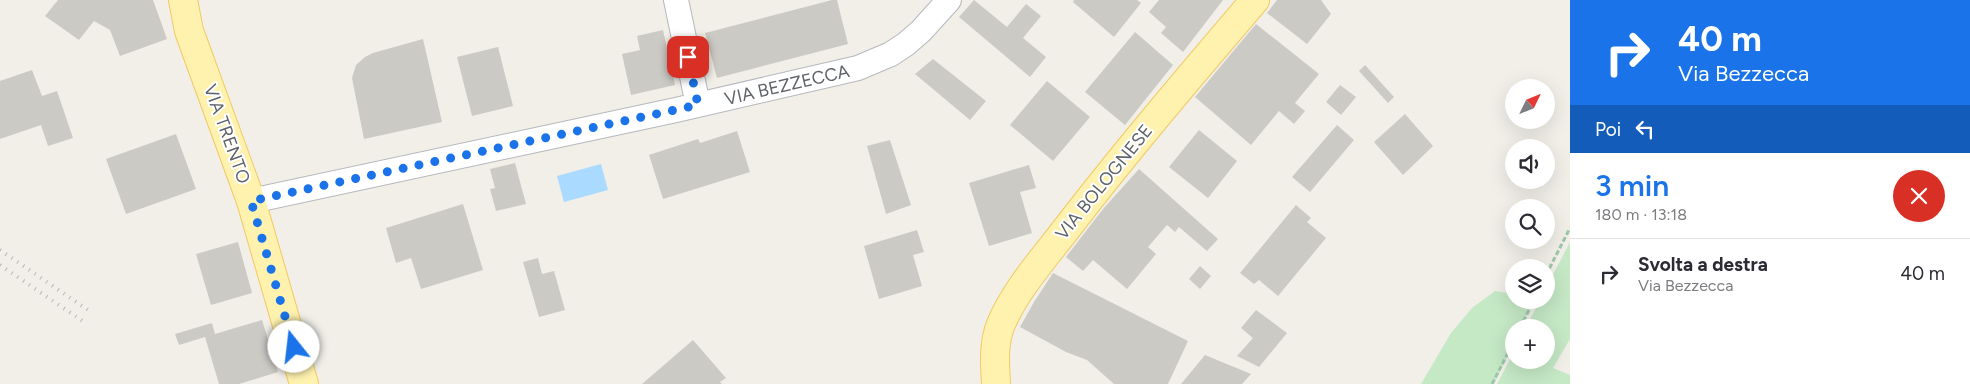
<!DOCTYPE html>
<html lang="it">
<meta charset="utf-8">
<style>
:root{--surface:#fff;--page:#f2f2f3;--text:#2b2b33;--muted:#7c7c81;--line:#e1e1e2;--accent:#1a73e8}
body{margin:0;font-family:Figtree,sans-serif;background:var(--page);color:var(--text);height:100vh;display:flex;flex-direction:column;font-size:19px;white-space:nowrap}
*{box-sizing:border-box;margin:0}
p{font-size:16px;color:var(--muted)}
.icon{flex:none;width:28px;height:28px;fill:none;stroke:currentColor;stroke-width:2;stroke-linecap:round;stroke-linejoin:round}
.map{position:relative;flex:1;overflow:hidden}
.side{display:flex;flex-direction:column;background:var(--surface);width:400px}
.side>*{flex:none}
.hud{background:#1a73e8;color:#fff;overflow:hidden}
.needle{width:32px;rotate:47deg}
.tools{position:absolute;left:1505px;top:79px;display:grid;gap:10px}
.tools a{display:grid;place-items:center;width:50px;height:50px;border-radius:50%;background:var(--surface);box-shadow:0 5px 20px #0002;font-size:25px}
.pin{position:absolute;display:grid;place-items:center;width:42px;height:42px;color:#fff;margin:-21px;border-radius:10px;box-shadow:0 2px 8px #0006}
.me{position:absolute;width:55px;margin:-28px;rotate:344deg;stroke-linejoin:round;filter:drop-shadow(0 0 4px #0008)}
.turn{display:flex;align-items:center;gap:18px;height:105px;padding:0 25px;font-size:22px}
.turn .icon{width:65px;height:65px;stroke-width:2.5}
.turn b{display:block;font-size:35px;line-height:42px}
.then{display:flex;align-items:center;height:48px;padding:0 25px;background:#0003;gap:10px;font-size:19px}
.round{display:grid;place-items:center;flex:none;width:52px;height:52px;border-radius:26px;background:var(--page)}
.overview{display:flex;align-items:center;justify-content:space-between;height:85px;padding:0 25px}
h1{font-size:30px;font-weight:600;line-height:38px;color:var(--accent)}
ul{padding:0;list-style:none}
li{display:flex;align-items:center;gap:15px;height:70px;padding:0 25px;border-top:1px solid var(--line)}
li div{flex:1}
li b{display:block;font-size:19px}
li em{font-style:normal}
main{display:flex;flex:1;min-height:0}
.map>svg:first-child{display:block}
</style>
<main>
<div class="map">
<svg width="1570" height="384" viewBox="0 0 1570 384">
<rect width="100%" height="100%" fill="#f1efe8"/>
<path fill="#c5e8c5" d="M1570 242V339L1553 368 1570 375V384H1497L1514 352V360H1546V328L1526 327 1540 300H1546V288Z
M1495 291 1514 294V300H1534L1521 327 1514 328V343L1494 384H1421L1451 333 1472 308Z"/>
<path fill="#aadaff" d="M601 164 608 190 564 202 557 176Z"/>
<path fill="#cccac5" d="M58 0H153L167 39 120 56 110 30 94 21 79 40 45 16Z
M832 0H837L848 44 717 78 705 33Z
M974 0 1007 27 1026 4 1041 16 1023 38 1046 57 1030 77 959 17Z
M1074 0H1137L1141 3 1114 37 1073 2Z
M1159 0H1223L1183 52 1161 33 1166 27 1149 12Z
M1277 0H1321L1331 14 1307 44 1267 13Z
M1256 24 1319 74 1295 103 1305 111 1294 124 1279 111 1251 145 1195 97Z
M663 30 675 85 631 95 622 54 640 50 637 36Z
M1135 32 1173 65 1125 125 1085 92Z
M423 39 442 122 364 139 352 78 356 65 365 57 373 53Z
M498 47 513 106 472 116 457 57Z
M933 59 986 101 970 120 915 74Z
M1365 65 1394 97 1388 103 1359 71Z
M32 70 42 96 57 91 73 138 48 146 41 125 0 139V81Z
M1047 81 1090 117 1053 161 1010 125Z
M1340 85 1356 97 1341 115 1326 102Z
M1405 114 1433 146 1403 175 1374 142Z
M1337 125 1354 140 1310 192 1292 177Z
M1199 130 1237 161 1208 198 1169 167Z
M737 131 750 172 663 199 649 155 698 139 700 143Z
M176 134 196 189 126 214 106 159Z
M890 140 911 205 886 214 867 146Z
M515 163 526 204 496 211 490 189 495 188 490 169Z
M1029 165 1036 188 1020 192 1032 233 989 246 969 183Z
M1139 169 1218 239 1207 251 1179 227 1175 232 1167 225 1148 247 1156 254 1127 289 1093 260 1083 271 1066 257 1103 209Z
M463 204 483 270 421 289 411 258 396 263 386 228Z
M1296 205 1311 218 1307 222 1326 238 1278 296 1259 280 1254 284 1240 273Z
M917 230 924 252 913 255 922 286 879 299 864 246Z
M238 242 252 293 211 305 196 254Z
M538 258 542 274 554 271 565 310 539 317 523 262Z
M1200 266 1211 276 1200 289 1189 279Z
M1053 273 1188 341 1168 384H1114L1087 360 1066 352 1020 327 1034 302Z
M1256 310 1287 333 1259 367 1237 356 1253 338 1241 328Z
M262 320 278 372 239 384H219L205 337 179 345 175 334 212 323 215 334Z
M693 340 726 378 720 382 722 384H642Z
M1205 355 1251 374 1242 384H1181Z"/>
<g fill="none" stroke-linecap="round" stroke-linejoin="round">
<g stroke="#b5b8bc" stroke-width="26">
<path id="minor" d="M676 0 698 105
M251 201 676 110 858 68 891 54 906 44 921 31 949 0"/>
</g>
<g stroke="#f2c960" stroke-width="30">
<path id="primary" d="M183 0 189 31 251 201 304 384
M996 384C995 363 993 344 1001 324 1016 289 1044 258 1067 228 1127 150 1191 75 1255 0"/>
</g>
<path stroke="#9cc7a9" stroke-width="3" stroke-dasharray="5 2.5" stroke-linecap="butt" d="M1546 275 1570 228
M1520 328 1534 300
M1492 384 1514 341"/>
<use href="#minor" stroke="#fff" stroke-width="24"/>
<use href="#primary" stroke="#fff2af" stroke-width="28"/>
<path stroke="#b6b7b8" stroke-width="4" stroke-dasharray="1 6" stroke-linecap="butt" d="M0 250 91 312
M0 265 84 322"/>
</g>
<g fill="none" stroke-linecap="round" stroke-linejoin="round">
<path stroke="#1a73e8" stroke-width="9" stroke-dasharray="0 16.2" d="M294 347 251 201 698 105 688 57"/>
</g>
<g text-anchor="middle" stroke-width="4" stroke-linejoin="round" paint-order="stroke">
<g font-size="18" fill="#5f6368" stroke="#fff">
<text transform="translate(787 85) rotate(-13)" y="6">VIA BEZZECCA</text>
<text transform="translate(227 134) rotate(70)" y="6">VIA TRENTO</text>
<text transform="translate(1104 182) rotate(-51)" y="6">VIA BOLOGNESE</text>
</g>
</g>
</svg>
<div class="tools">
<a><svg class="needle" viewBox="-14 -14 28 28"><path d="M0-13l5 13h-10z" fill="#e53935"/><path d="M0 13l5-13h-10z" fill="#7c7c81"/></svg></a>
<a><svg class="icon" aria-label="sound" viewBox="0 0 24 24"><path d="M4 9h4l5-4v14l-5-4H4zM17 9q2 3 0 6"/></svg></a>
<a><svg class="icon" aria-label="search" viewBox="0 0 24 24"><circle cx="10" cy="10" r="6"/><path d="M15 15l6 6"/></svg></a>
<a><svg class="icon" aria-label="layers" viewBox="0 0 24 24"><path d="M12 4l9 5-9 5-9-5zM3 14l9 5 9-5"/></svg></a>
<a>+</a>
</div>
<div class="pin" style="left:688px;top:57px;background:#d93025"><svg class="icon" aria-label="arrive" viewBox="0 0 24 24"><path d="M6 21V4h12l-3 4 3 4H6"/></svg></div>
<svg class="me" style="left:294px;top:347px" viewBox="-20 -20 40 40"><circle r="19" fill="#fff"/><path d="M0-13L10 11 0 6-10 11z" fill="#1a73e8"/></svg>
</div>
<section class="side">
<div class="hud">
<div class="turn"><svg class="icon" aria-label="right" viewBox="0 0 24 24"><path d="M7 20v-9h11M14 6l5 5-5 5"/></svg><div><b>40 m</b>Via Bezzecca</div></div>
<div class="then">Poi<svg class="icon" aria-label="left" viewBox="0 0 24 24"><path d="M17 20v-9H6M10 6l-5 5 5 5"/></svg></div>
</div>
<div class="overview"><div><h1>3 min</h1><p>180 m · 13:18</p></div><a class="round" style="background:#d93025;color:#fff"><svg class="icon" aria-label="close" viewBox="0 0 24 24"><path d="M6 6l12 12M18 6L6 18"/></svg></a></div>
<ul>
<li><svg class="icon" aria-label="right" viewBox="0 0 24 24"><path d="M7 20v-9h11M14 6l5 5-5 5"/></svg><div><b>Svolta a destra</b><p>Via Bezzecca</p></div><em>40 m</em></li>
</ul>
</section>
</main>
